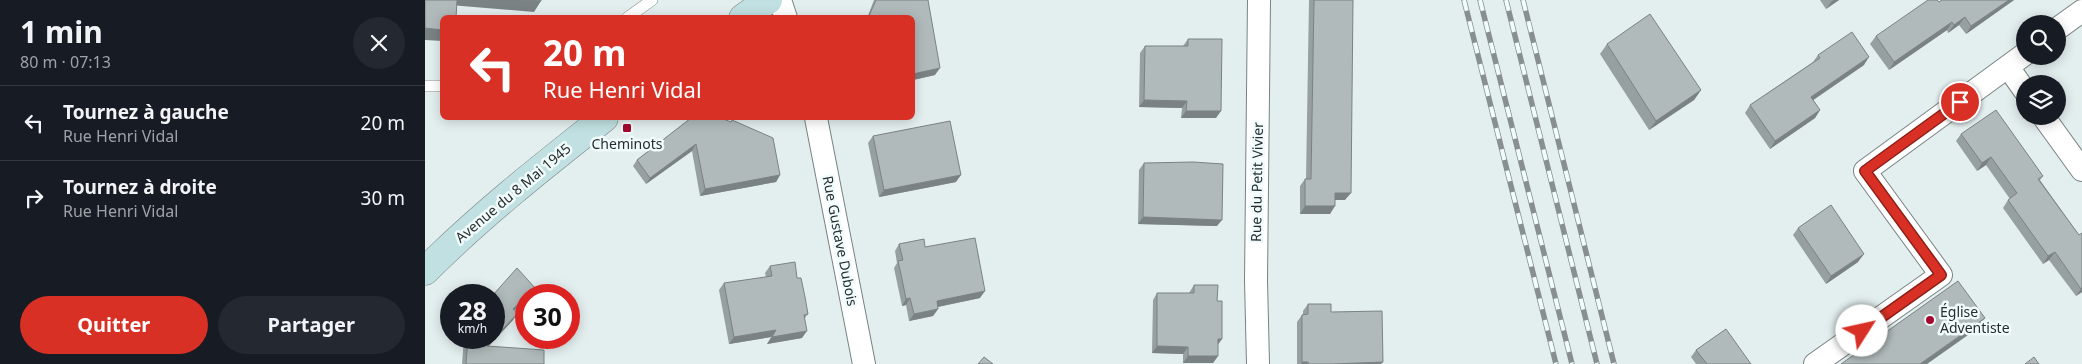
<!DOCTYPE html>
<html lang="fr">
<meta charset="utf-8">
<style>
:root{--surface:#171b24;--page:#242831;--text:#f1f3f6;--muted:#9ea1a6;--line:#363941;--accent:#d93025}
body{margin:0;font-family:"Noto Sans",sans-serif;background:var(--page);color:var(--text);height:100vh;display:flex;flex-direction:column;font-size:19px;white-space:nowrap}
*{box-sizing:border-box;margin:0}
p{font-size:16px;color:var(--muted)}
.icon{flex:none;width:28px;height:28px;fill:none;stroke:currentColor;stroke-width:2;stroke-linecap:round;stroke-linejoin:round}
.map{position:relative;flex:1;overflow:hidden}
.side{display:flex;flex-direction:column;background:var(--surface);width:425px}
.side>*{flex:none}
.banner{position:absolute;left:15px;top:15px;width:475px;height:105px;border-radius:8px;box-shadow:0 2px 12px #0003;background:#d93025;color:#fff;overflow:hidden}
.fabs{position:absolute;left:1591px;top:15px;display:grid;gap:10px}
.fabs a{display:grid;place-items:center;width:50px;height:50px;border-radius:50%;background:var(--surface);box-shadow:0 2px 12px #0003;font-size:25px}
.speed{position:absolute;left:15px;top:284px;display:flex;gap:10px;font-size:25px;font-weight:700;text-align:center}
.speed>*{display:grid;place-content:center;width:65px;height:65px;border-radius:50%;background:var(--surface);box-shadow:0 2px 12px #0003;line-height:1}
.speed small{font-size:12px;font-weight:400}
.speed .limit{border:8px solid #d22;background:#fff;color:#111}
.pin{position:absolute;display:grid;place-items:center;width:42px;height:42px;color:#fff;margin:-21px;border:2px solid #fff;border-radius:50%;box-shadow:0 1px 5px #0007}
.me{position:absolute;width:55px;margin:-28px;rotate:55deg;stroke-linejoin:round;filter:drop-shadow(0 0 4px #0008)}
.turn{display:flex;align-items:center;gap:18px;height:105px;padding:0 20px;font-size:22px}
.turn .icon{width:65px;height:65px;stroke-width:2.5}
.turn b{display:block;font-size:35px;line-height:42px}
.round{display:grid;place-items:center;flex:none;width:52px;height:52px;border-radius:26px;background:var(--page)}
.summary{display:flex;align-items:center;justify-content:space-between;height:85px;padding:0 20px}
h1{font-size:30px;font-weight:700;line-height:38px}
.cta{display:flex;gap:10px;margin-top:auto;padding:10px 20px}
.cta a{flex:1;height:58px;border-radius:30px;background:var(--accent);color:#fff;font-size:20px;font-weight:700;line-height:58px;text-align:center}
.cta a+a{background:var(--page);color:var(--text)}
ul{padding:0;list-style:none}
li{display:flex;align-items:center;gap:15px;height:75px;padding:0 20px;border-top:1px solid var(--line)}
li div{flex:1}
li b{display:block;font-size:19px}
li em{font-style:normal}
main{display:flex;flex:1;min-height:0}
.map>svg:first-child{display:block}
</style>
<main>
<section class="side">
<div class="summary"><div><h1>1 min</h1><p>80 m · 07:13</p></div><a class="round"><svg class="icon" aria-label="close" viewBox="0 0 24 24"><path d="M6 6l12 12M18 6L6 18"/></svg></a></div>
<ul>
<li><svg class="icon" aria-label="left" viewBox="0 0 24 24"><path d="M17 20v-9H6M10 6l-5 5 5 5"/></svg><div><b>Tournez à gauche</b><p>Rue Henri Vidal</p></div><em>20 m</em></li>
<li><svg class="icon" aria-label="right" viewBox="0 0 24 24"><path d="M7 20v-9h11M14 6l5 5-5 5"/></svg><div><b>Tournez à droite</b><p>Rue Henri Vidal</p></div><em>30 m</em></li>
</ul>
<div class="cta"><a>Quitter</a><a>Partager</a></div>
</section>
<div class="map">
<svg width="1657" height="364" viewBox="0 0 1657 364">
<rect width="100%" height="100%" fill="#e3eeee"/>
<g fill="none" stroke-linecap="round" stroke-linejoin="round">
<g stroke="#798384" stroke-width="12">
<path id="service" d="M202 18 227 0
M0 86H18"/>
</g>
<g stroke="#798384" stroke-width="24">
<path id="minor" d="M355 0 361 18
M1632 29 1657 11
M1583 67 1600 91
M1618 116 1657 170
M391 118 439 364
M833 364 831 280 834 0
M1390 364 1516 275 1440 171 1600 54"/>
</g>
<g stroke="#798384" stroke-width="29">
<path id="secondary" d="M318 18 343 0
M0 271C56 215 117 167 179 118"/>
</g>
<use href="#service" stroke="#fff" stroke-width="11"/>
<use href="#minor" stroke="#fff" stroke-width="22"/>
<use href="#secondary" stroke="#c0e0e1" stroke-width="28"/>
<g stroke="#878f8f" stroke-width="5.5">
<path id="rail" d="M1039 0 1131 364
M1055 0 1147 364
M1081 0 1172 364
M1098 0 1189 364"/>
</g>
<use href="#rail" stroke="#f0fbfc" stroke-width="4" stroke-dasharray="11" stroke-linecap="butt"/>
</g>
<path fill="#97a0a1" d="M449 0H503L510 75 488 80V18H442Z
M884 0H928L920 200H910L905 214H875V186L880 179H881Z
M1395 0H1414L1401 9Z
M1517 0H1589L1541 34 1534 25 1523 33 1522 30 1464 70 1445 44 1451 36Z
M763 39 791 118H756L757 108 714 107 715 53 720 46H758Z
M1182 44 1276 90 1269 100 1224 130 1175 54Z
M1393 55 1439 65 1388 100 1395 110 1390 118 1345 149 1320 113 1325 105 1388 62Z
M266 118 355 175 351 182 275 196 267 151 221 184 208 166 212 160Z
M1536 134 1618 176 1615 180 1654 235 1657 292 1651 296 1624 260 1618 264 1578 208 1583 200 1585 199 1561 165 1552 171 1531 141Z
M448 136 531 182 454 197 443 143Z
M719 163 792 226 713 224 714 170Z
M1373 228 1433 262 1401 284 1368 235Z
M474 244 500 247 555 298 513 307V309L508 316 484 321 481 305 477 306 469 268 472 263 470 251Z
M345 266 372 278 383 314 380 318 377 338 342 344 346 337 304 344 294 290 299 283 341 277 340 273Z
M769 285 793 345V356L788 363H758V354L727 353 728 300 732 293H764Z
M883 304 906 312 956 364H872V322L877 315 878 314V311Z
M90 310 88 320 64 346 119 364H37L39 338H69Z
M1271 350 1326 364H1271L1266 357Z"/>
<path fill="#7b8283" d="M29 0H100L116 1 109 12 25 5Z
M1409 0H1414L1401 9 1407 1Z
M1584 0H1589L1541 34 1546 26Z
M1540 17 1534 25 1523 33 1529 25Z
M1527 22 1522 30 1464 70 1469 62Z
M0 28 18 30V41L0 40Z
M1444 57 1439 65 1381 105 1386 97Z
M515 68 510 75 488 80V74Z
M1276 90 1269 100 1224 130 1231 121Z
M719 100 762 101 757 108 714 107Z
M1395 110 1390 118 1345 149 1350 141Z
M761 111H796L791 118H756Z
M271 144 267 151 221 184 225 178Z
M1566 157 1561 165 1552 171 1557 163Z
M355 175 351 182 275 196 280 189Z
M536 175 531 182 454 197 459 190Z
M910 193H926L920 200H905Z
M880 206H910L905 214H875Z
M718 217 797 220 792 226 713 224Z
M1630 252 1624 260 1618 264 1623 256Z
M1439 254 1433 262 1401 284 1406 276Z
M1657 288V292L1651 296 1656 289Z
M560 291 555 298 507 308 512 301Z
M101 297V300L83 316 88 309Z
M485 298 481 305 477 306 481 299Z
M513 309 508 316 484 321 489 314Z
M93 313 88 320 57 353 62 346Z
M1560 318 1553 328 1502 364H1495Z
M351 330 346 337 304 344 309 337Z
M382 331 377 338 342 344 347 337Z
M793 339H797L792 346Z
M732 346 763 347 758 354 727 353Z
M763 356H793L788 363H758Z
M877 362H883L882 364H876Z
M958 362 956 364H907L908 363Z"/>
<path fill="#b0babb" stroke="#7b8283" d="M0 0H32L31 18H18V30L0 28Z
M100 0H116V1Z
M451 0H503L515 68 488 74V18H443Z
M889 0H928L926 193H910V206H880V179H886Z
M1503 0H1512L1514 2 1517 0H1584L1546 26 1540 17 1529 25 1527 22 1469 62 1451 36Z
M1225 14 1276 90 1231 121 1182 44Z
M1427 32 1444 57 1386 97 1395 110 1350 141 1325 105 1395 58 1393 55Z
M763 39H797L796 111H761L762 101 719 100 720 46H763Z
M1571 110 1618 176 1613 179 1654 235 1657 233V288L1656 289 1630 252 1623 256 1583 200 1592 193 1566 157 1557 163 1536 134Z
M266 118H296L306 122 307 120 348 138 355 175 280 189 271 144 225 178 212 160Z
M525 121 536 175 459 190 448 136Z
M768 162 798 164 797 220 718 217 719 163Z
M1406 205 1439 254 1406 276 1373 228Z
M550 238 560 291 512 301 513 309 489 314 485 298 481 299 477 279 473 261 478 260 474 244 499 239 500 247Z
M370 262 372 278H376L380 297 383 314 379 315 382 331 347 337 351 330 309 337 299 283 347 276 345 266Z
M92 268 111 289 104 295H101V297L88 309 93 313 62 346 119 350V364H41L43 338H69V295H68Z
M1533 281 1560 318 1495 364H1416Z
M769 285H793L792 301H797V339H793V356H763V347L732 346V293H769Z
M883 304H906V312L957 311 958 362 908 364H884L883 362H877V315L883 314Z
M1301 329 1326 364H1282L1271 350Z
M559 357 568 364H553Z
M1609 357 1614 364H1600Z"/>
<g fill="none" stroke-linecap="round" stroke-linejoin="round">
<g stroke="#8d1f18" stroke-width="12">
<path id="route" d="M1437 331 1516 275 1440 171 1535 102"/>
</g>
<use href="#route" stroke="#d93025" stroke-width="9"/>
</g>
<g fill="#a4082d" stroke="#f0fbfc" stroke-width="2">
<rect x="197" y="123" width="10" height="10" rx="2.5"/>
<circle cx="1505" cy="320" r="5"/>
</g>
<g text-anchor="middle" stroke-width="5" stroke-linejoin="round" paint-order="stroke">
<g font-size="14" fill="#282c2c" stroke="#f0fbfc">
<text x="202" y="149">Cheminots</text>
<text x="1515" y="317" text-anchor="start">Église<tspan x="1515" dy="16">Adventiste</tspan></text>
</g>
<g font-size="14" fill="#282c2c" stroke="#f0fbfc">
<text transform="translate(832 182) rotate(-89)" y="5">Rue du Petit Vivier</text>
<text transform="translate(88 193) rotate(-40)" y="5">Avenue du 8 Mai 1945</text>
<text transform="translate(415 241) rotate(79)" y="5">Rue Gustave Dubois</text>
</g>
</g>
</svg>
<div class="fabs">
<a><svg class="icon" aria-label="search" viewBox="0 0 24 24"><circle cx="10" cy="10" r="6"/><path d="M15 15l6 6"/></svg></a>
<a><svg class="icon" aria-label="layers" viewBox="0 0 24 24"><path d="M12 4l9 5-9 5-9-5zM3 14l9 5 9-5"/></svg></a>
</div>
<div class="speed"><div>28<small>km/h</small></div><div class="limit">30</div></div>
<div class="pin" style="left:1535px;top:102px;background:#d93025"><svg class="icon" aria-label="arrive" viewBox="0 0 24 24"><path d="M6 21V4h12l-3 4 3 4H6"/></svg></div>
<svg class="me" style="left:1437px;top:331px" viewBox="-20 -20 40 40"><circle r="19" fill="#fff"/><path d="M0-13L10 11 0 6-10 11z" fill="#d93025"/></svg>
<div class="banner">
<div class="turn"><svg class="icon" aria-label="left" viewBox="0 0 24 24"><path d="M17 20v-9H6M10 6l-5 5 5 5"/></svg><div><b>20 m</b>Rue Henri Vidal</div></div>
</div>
</div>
</main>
